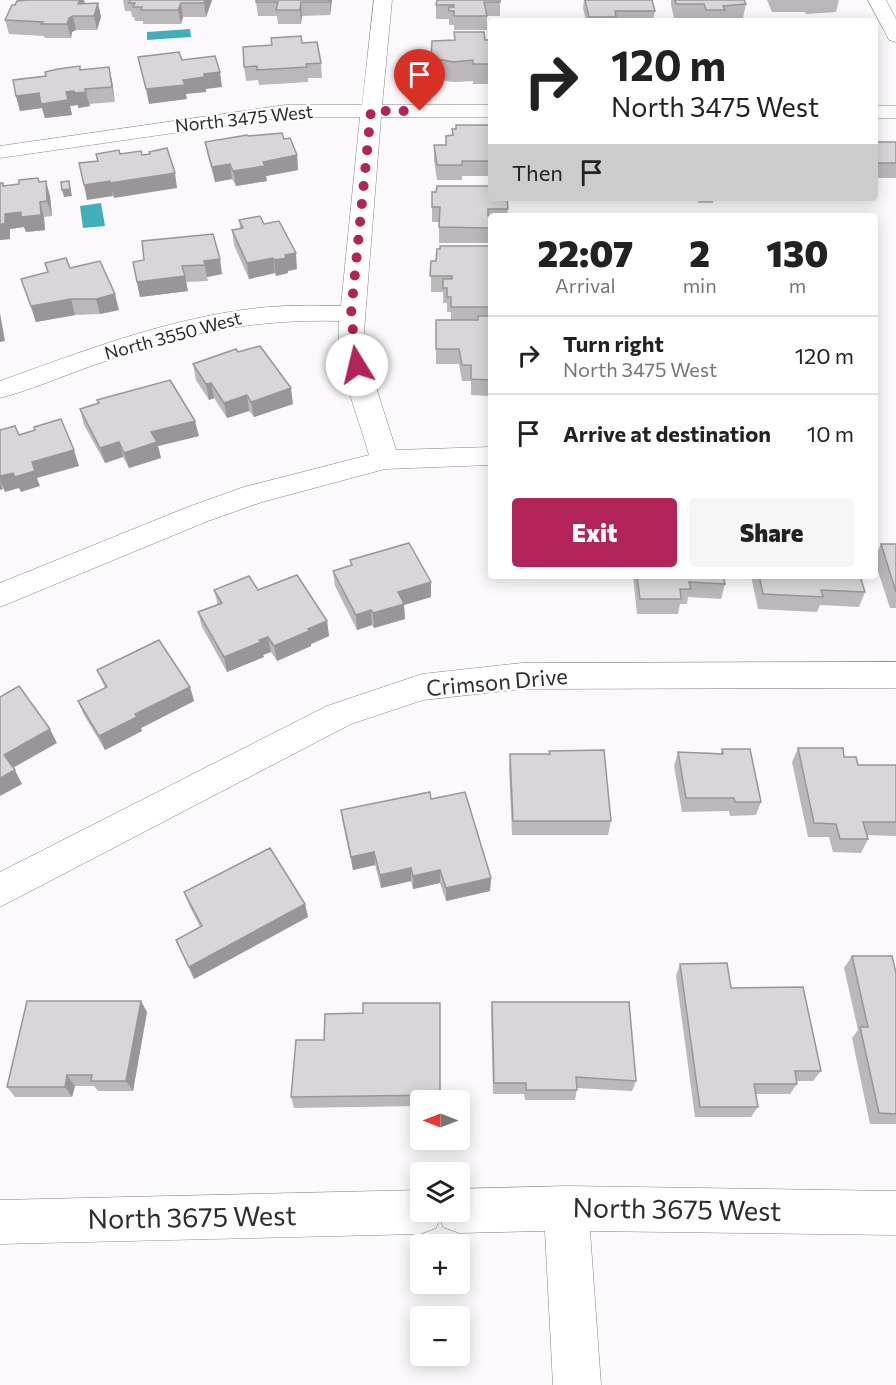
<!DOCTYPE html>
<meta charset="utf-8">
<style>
:root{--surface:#fff;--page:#f6f6f6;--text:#222;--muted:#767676;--line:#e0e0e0;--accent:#b12359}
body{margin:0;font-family:Commissioner,sans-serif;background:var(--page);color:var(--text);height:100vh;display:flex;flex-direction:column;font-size:22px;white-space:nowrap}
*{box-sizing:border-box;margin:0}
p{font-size:20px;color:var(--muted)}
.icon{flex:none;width:33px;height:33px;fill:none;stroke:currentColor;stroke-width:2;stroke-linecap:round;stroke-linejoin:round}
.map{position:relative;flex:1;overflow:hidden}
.sheet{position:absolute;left:488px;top:213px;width:390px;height:366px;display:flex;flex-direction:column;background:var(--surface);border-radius:6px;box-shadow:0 3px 15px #0003}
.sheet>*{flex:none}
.banner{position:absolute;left:488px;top:18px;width:390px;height:183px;border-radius:6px;box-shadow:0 3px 15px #0003;background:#fff;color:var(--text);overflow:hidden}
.needle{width:39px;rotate:270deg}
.fabs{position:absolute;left:410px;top:1090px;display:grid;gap:12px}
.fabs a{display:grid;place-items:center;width:60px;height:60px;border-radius:6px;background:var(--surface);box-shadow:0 3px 15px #0003;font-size:30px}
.pin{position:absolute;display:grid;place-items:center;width:51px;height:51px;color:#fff;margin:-62px -26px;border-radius:50% 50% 50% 0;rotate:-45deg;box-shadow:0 0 6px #0007}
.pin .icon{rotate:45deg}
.me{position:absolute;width:66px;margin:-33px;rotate:351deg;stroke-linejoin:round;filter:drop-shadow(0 0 4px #0008)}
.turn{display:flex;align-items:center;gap:21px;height:126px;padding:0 24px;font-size:27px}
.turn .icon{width:78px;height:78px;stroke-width:2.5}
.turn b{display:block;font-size:42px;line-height:51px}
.then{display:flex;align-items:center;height:57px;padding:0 24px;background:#0003;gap:12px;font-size:22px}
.eta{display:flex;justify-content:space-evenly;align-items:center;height:102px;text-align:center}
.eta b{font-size:36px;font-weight:800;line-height:42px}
.primary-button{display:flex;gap:12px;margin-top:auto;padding:12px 24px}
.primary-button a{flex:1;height:69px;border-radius:6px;background:var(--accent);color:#fff;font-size:24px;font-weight:800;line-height:69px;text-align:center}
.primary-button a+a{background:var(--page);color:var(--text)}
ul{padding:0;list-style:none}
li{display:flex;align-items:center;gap:18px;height:78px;padding:0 24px;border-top:2px solid var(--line)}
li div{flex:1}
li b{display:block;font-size:22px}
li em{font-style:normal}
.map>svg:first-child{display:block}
</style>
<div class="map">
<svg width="896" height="1385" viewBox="0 0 896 1385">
<rect width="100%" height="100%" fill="#fcf9fc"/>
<path fill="#41aeba" d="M190 29 191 37 147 40V32Z
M101 203 105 226 83 228 80 206Z"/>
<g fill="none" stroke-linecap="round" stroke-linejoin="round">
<g stroke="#848185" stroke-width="1">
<path id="minor" d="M374 0H392L382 105H490V117H381L364 331 369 365 396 450 490 447V465L385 469 262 502 208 521 0 607V583L188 507 244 487 369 455C358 415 335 363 339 321 252 319 185 333 103 362 69 373 35 389 0 398V381C81 352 163 320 250 309 280 305 311 305 341 306L360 117H285L0 158V146L285 105H362Z
M868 0H886L896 19V42L889 40 887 36Z
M874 106H896V118H874Z
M896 662V688L522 689 423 700 351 724 0 907V872L327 706 422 674 522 663Z
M566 1186 896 1191V1235L590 1231 601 1385H553L545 1231 459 1233 443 1227 440 1218 436 1228 420 1234 0 1244V1200L420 1190V1212H459V1189Z"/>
</g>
<use href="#minor" fill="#fff" fill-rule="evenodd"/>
</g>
<path fill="#bbb8bb" d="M27 0H84L85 3H98L101 17 97 30H76L72 32 71 38H45L44 36 9 34 5 20 15 5Z
M123 0H212L206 17H183L181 24H143V21H135L134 17H132L131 11H125Z
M332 0 330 15 302 16 301 24H278L277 16H258L256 2Z
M500 0V16H487V30H454V25H449V19H436V5Z
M584 0H652L655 11 653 21H586L583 8Z
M671 0H744L746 4 743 18 723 20V21H703L702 18H674L671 5Z
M767 0H839L836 12 806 14 805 12H772Z
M490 40V84H473V81L454 82 431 79 432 41Z
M302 43 321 63 322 78H308V82L259 85 258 80 246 81 244 67Z
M81 69 112 81 115 102 89 104 90 106 78 108V105L70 106 72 115 45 118 42 108 20 111 16 96 46 76Z
M490 125V176H462V180H437L434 160V145H446L452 135Z
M248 136 284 139 297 155 298 170 266 176 267 181 236 186 232 179 215 182 208 157 205 142Z
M874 142H896V178H874Z
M40 182 50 196 52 216 44 217 45 230 26 232 24 227 10 229V239L0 240V183L4 186Z
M489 195 508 209 507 216H490V243H439V222H432V207Z
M697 198H714L713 203H698Z
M239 220 264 224 297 269 288 271V273L276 276 275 273 249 279 234 245 232 230 240 228Z
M213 234 222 274 207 277 208 281 186 282 188 291 140 297 137 282 144 260Z
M490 246V396L471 395V381H462L459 364H436V320H451V312H447V303H443V292H431V261H436L440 249Z
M45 263 70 268 119 310 100 314 75 315 36 322 21 279 48 272Z
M238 352 293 404 254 417 249 411 227 418 214 398 209 400 196 380 193 364Z
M97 400 199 436 158 446 161 458 129 468 123 457 105 463 84 425 80 409 98 403Z
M881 544H896V608H890L874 559Z
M350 560 431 582V597L404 605 405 619 374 628 372 625 357 630 335 586 333 571 351 565Z
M633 576H723L725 584 721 599 688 597 687 604H680L678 614H637Z
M751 576H860L865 592 859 607 820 605 817 612 758 609Z
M214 590H258L327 621 329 636 311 644V646L277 661 271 652 263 655 264 657 227 672 202 627 198 612 218 605Z
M97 670 190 687 194 701 141 728 142 731 105 750 84 715 78 701 105 688Z
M798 748 844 757 858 765H896V836L867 835 868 839 861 853 833 852 829 837H808L792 762Z
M722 749 761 802 756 815 730 816 729 811 682 812 674 766 678 752 721 753Z
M549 751 611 821 608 835H512L509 768 510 754H549Z
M431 799 491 878 490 891 446 901 440 883 413 889 411 881 381 888 375 865 353 870 343 824 341 810Z
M184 892 305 904 308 917 194 979 181 952 176 940 200 927 189 905Z
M852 956 896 973V1124H870L852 1038 858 1030 844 968Z
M680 964 731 988 821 1071 813 1081H797V1084L790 1094H756L758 1107 751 1117H695L676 976Z
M492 1002 636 1081 632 1091 577 1088 575 1100H525L524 1094H493L491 1013Z
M440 1003V1101H420V1106L294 1108 291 1097 324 1040 363 1013Z
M147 1012 133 1091H98L94 1086H75L72 1097H15L7 1087Z"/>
<path fill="#989698" d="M80 0H84L85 6 82 18 78 4Z
M205 0H212L206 17 204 3Z
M330 0H332L330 15Z
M301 2 302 16 301 24 300 10Z
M98 3 101 17 97 30 94 16Z
M181 3 183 17 181 24 178 10Z
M73 16 76 30 72 32 71 38 67 24 69 18Z
M109 67 112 81 115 102 112 87Z
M220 72 222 87 206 89V92L186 94 187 99 149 104 146 89 204 74Z
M74 91 86 92 90 106 78 108V105L70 106 72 115 45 118 42 108 20 111 16 96 39 93Z
M297 155 298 170 266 176 267 181 236 186 233 171 263 162Z
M230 164 232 179 215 182 212 167Z
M175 173 177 188 114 198 110 183Z
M46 181 50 196 52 216 47 201Z
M69 181 72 196 64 197 62 190Z
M110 181 113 196 87 200 84 185Z
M40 202 44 217 45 230 26 232 24 227 10 229V239L0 240V224L5 214Z
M296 253 297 269 288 271V273L276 276 274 260 285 255Z
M273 258 275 273 249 279 247 263Z
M220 259 222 274 207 277 204 261Z
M185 276 188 291 140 297 137 282Z
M115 294 119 310 100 314 96 299Z
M71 299 75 315 36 322 31 306Z
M0 313 5 341 0 342Z
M211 383 214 398 209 400 206 384Z
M291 388 293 404 254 417 251 402Z
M247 395 249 411 227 418 224 403Z
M195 421 199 436 158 446 161 458 129 468 124 453 151 432Z
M119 442 123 457 105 463 100 448Z
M74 450 79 466 37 478 40 486 21 492 19 488 5 492 0 481V476L32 462Z
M0 481 3 489 0 490Z
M431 582V597L404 605 405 619 374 628 373 613 398 592Z
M371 610 372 625 357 630 356 615Z
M327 621 329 636 311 644V646L277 661 274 646Z
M268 637 271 652 263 655 264 657 227 672 224 657Z
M190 687 194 701 141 728 142 731 105 750 99 736 135 714Z
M50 729 57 743 11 769 4 755Z
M15 770 22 784 0 796V778Z
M374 852 375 865 353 870 351 857Z
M411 868V881L381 888 380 875Z
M440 870V883L413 889V876Z
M491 878 490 891 446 901V888Z
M305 904 308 917 194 979 189 967Z
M141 1001 147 1012 133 1091 126 1081Z
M67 1075 75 1086 72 1097 65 1087Z"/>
<path fill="#d9d6d9" stroke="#989698" stroke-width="1.5" d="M27 0H80L78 4 98 3 94 16H73L69 18 67 24H41L43 22 5 20 12 5H15L17 1Z
M130 0H205L204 3H181L178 10H141L142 7H133L135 3H129Z
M256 0H330L329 2H301L300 10H276L278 2H256Z
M437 0H500V2H484L487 16H454V11H449V7H454V5H436Z
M585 0H652L655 11H615L616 17H589Z
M675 0H744L746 4 723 6 725 10H706L704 4H676Z
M454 32H484L485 40H490V64H473V60L454 62 431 58 432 41 455 40Z
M301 36 302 43 317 42 321 63 306 64 307 67 257 70V66L244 67 243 47 272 45 271 38Z
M179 52 182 60 215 56 220 72 204 74V77L183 80 185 85 146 89 138 57Z
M80 66V70L109 67 112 87 85 89 86 92 75 93 74 91 66 92 68 100 41 104 39 93 16 96 13 80 46 76 45 72 58 69Z
M456 125H490V161H462V165H437L434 145H446V136L453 135 452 129H456Z
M282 133 284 139 290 138 297 155 263 162 265 166 233 171 230 164 212 167 205 142 247 135 248 136Z
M874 142H896V163H874Z
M167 148 175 173 110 183V181L84 185 79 163 98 161 96 154 119 150 120 154 141 151 142 155 150 154 149 152Z
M38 178 39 182 46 181 47 201 40 202 41 215 21 217V212L5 214V224H0V183H3V186L19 184V180Z
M69 181 70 189 62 190 61 182Z
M437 186H489V195H490V198H507L508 209H488V216H490V228L439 227 440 207H432V192H436Z
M260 216 264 224 279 221 296 253 285 255 286 258 274 260 273 258 247 263 232 230 243 228 239 220Z
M213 234 220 259 204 261 205 265 182 266 185 276 137 282 133 262 144 260 142 241Z
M440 246H490V307H451V297H447V288H443V279H452V276H430L431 261H436L437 249H440Z
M66 258 70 268 100 261 115 294 96 299H71L31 306 21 279 48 272 45 263Z
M478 316H490V380L471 379V365H462L459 349H436V320H478Z
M260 346 291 388 251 402 247 395 224 403 211 383 206 384 193 364 236 349 238 352Z
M170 380 195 421 151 432 157 442 124 453 119 442 100 448 80 409 99 403 97 400Z
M61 419 74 450 32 462 35 471 15 477 13 473 0 476V430L15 426 19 435 35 430 34 427Z
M409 543 431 582 398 592 404 604 373 613 371 610 356 615 333 571 352 565 350 560Z
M881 544H896V592Z
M297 575 327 621 308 629 309 631 274 646 268 637 259 640 261 642 224 657 198 612 222 603 214 590 249 576 258 590Z
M637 576H723L725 584 689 582 691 589H680L681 599H640Z
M759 576H860L865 592 821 590 823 597 763 594Z
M159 640 190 687 135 714 137 717 99 736 78 701 107 687 97 670Z
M19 686 50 729 4 755 15 770 0 778V697Z
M798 748H843L844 757H856L858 765H896V822H863L868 839H840L836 824 814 823Z
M722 749H750L761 802H735L734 798H686L678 752 723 754Z
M604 750 611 821H513L510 754H550L549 751Z
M430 792 431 799 465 792 491 878 446 888 440 870 413 876 411 868 380 875 374 852 351 857 341 810Z
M270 848 305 904 189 967 176 940 202 926 184 892Z
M852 956H892L896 973V1114L879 1113 860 1027H868Z
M727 963 731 988 803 987 821 1071H795L797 1084H754L758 1107H700L680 964Z
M27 1001H141L126 1081H91L92 1075H67L65 1087H7Z
M492 1002H629L636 1081 576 1077 577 1090H526V1083H494Z
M363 1003H440V1095L291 1097 296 1040H324L325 1014 363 1013Z"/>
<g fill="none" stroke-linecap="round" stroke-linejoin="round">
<path stroke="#b12359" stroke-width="10" stroke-dasharray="0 18" d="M357 365 351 314 371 111H420"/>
</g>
<g text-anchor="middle" stroke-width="4.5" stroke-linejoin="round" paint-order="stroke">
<g font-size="18" fill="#2e2c2e" stroke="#fff">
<text transform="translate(244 119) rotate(-6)" y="6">North 3475 West</text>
<text transform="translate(173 336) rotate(-15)" y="6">North 3550 West</text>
</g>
<g font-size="22" fill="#2e2c2e" stroke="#fff">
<text transform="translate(497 682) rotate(-5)" y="8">Crimson Drive</text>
</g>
<g font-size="27" fill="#2e2c2e" stroke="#fff">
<text transform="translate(677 1210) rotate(1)" y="9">North 3675 West</text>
<text transform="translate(192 1218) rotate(-1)" y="9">North 3675 West</text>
</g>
</g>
</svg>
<div class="fabs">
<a><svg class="needle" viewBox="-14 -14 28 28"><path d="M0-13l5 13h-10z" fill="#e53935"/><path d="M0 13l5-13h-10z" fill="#767676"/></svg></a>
<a><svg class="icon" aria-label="layers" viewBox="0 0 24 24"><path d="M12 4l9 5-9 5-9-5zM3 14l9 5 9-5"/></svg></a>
<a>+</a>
<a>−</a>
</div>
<div class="pin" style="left:420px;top:111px;background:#d93025"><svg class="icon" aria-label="arrive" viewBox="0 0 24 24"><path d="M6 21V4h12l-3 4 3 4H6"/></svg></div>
<svg class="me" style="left:357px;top:365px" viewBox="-20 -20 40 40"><circle r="19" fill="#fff"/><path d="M0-13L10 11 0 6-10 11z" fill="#b12359"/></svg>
<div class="banner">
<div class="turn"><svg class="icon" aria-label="right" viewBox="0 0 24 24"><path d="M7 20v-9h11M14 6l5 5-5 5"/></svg><div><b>120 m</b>North 3475 West</div></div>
<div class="then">Then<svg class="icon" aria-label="arrive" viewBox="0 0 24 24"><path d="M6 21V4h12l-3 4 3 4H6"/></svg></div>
</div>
<section class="sheet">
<div class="eta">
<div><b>22:07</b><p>Arrival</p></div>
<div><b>2</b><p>min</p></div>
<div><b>130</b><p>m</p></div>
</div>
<ul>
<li><svg class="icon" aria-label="right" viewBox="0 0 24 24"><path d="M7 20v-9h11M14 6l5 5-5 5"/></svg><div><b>Turn right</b><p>North 3475 West</p></div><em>120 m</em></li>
<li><svg class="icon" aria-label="arrive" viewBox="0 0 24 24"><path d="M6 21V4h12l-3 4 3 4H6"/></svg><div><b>Arrive at destination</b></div><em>10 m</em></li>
</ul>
<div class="primary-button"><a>Exit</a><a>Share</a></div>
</section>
</div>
